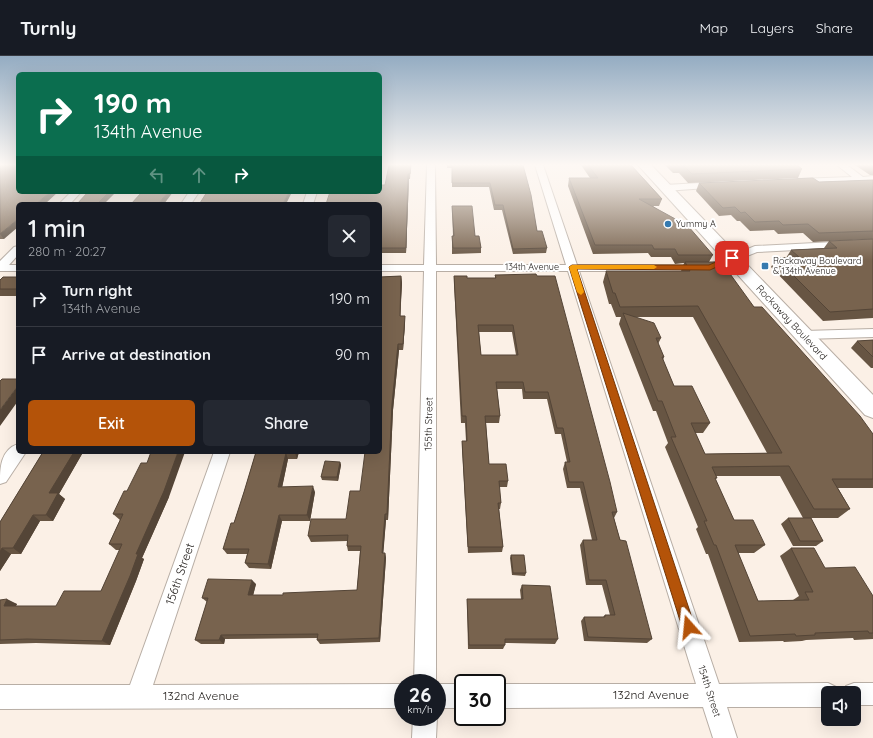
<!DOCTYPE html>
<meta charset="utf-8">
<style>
:root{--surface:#171b24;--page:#242831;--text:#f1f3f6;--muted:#9ea1a6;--line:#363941;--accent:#b45309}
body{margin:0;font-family:Quicksand,sans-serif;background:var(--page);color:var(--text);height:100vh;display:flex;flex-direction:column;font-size:15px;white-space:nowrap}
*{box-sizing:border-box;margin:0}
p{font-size:13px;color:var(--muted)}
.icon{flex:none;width:22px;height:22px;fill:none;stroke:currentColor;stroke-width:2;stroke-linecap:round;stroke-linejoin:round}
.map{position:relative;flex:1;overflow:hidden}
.panel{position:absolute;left:16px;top:146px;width:366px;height:252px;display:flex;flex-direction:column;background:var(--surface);border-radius:6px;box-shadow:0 4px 16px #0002}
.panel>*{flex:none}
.banner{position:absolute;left:16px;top:16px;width:366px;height:122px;border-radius:6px;box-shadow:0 4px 16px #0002;background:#0b6e4f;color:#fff;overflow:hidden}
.tools{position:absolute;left:821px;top:630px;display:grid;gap:8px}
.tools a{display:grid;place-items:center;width:40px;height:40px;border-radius:6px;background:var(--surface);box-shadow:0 4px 16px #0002;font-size:20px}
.speed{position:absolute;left:394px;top:618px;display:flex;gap:8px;font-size:20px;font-weight:700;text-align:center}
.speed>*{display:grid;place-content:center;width:52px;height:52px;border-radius:50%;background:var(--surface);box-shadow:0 4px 16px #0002;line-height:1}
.speed small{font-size:10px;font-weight:400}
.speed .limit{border:2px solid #111;border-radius:6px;background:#fff;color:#111}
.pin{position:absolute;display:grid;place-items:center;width:34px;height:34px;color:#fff;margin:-17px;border-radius:8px;box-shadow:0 2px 6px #0006}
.me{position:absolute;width:44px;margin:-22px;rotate:342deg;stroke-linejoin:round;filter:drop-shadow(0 0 3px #0008)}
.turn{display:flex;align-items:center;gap:14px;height:84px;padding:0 12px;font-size:18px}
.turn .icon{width:52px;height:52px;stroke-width:2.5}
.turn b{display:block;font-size:28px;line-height:34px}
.lanes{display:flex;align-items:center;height:38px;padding:0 12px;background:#0003;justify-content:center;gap:20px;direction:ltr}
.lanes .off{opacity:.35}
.round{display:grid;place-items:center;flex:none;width:42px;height:42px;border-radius:6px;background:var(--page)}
.summary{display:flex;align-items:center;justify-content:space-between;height:68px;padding:0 12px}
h1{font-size:24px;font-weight:600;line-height:30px}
.primary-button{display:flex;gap:8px;margin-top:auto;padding:8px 12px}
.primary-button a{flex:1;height:46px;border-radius:6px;background:var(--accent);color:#fff;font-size:16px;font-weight:600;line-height:46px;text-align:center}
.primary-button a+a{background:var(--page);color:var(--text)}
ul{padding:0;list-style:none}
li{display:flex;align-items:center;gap:12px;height:56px;padding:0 12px;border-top:1px solid var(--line)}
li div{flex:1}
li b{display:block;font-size:15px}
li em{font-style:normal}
header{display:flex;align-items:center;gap:24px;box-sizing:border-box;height:56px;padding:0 20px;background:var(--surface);border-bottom:1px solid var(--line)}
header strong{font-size:19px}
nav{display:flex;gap:22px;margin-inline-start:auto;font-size:14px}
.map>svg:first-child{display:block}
</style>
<header>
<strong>Turnly</strong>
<nav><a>Map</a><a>Layers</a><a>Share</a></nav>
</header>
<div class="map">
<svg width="873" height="682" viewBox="0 0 873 682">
<rect width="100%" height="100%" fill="#fbf0e6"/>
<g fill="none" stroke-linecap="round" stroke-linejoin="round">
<g stroke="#b8aea5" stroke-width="2">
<path id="street" d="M427 109H435L436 209H566L535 109H543L577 209H708L755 190 873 184V190L757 196 710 215H579L719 628 828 627 836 631 839 637H828V651H727L737 682H713L703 651 497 652V628H696L568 215H436V627H414L424 215H380V209H424Z
M837 109H847L863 121 873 120V126H869L864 129 859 126 798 129 793 126 798 123 852 121Z
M718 126 721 127 723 129 721 131 665 135 660 132 665 129Z
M71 136H81L70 148H59Z
M189 136H199L191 148H181Z
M307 136H317L313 148H303Z
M18 190V199L9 209H18V215H0V205L14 191Z
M873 273V281L804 283 799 282 797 279 799 276 804 275Z
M18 388V396H26L6 426 0 428C0 413 0 394 18 388Z
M214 396H230L153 629 403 628V652L0 653V629H130Z
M854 627H873V649H854V637H843L846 630Z
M437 628H463V652H437Z
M413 661H437L436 682H412Z"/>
</g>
<g stroke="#b8aea5" stroke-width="2">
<path id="primary" d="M638 109H651L873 339V362L865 359Z"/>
</g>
<use href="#street" fill="#fff" fill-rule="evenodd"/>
<use href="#primary" fill="#fff" fill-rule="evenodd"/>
</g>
<path fill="#675543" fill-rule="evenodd" d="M0 109 4 183H0Z
M411 109 410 123H409L406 197H380V148L385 129Z
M447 109H523L537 175 547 192 546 197 513 198 502 154H494L489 131H452V112H447Z
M581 109H631L662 143 659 150H653L713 199 709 206 754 251 873 378V432H838L850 453 838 462H811L823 485 816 490H793L781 468 788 462H803L780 420H716L717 422 715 423 734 464 765 489 754 497H738L758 545 794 544H793L799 540 780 500 791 492 873 540V583L854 584 853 582 806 584 802 585 784 586 783 585 739 586 708 498H706L696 473 698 471 665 391 668 387 656 355H653L619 268 621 261H616L611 248H609L603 226 606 215H681L684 207 675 208 671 201H651L648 197 593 198 568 130 569 122H590ZM634 261H693L767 397 705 398 695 377H703L710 367 674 330 663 304 664 301 658 288 661 282Z
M665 109H797L802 113 798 122 688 127 679 117H673Z
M855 109H873V119H870Z
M873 124V183L813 186 803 177 778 178 774 174 750 175 740 165H737L731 159 719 160 696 135 699 127 819 126Z
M452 150 475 180 481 192V197L452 198V180H453Z
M873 183V262L823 265 771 211 776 202H786L791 194 824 192 829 185Z
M495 219 617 456 614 462 620 484 652 583 647 587 584 585 581 565 584 561H603L605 559H610L602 529H586L580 489 583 484H592L580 432H567L563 413 565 406H567L561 378H555L547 343H523L522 333H497L500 360 499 367H486L489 408 508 425 507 431H499L501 447 500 453H499L503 491 502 496 468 497 462 391V385H466L465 367H461L454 227V220L467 222H495ZM479 276H512L516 299H481Z
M401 220 402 227 400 260 405 267 403 294H399L393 354 388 464H386L383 497H385L386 502 380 586 320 588 317 584V582L225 583 224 588H201L195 584 207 546 202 542 256 528 253 539H283L357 534 360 495H348L347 490V485L311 486 308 480 346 463 380 396 381 239H380V221Z
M18 221V240H0V224Z
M873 284V312H871L851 292 857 285Z
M43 396H86L85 398H82L59 438 65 443 53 465H40L21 498H11L0 515V466Z
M256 396H299L297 403H288L282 431 315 436 310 465H282L271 513 249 512 245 507 247 498H227L223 493 234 467 244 436Z
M340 406 341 409 338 425 322 424 321 421Z
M147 407 169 441 142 502 144 503 136 525 110 589 36 587 0 588V544L17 548 16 550H56L101 535 120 494H116L109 488 120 464 113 458 127 435Z
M511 499 526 517 525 520 512 519 510 502Z
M522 529 558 583 555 588 505 587V589L503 593H468L467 547V543H521L520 534Z"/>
<path fill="#544537" d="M408 118 409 123 406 197V192Z
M50 136H58L45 148H36Z
M109 136H116L104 148H97Z
M168 136H173L164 148H158Z
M289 136H292L286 148H283Z
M18 163V171L4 183 0 178Z
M401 220 402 227 400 267V260Z
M405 260V267L403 294V288Z
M398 288 399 294 393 354 388 464 387 458 392 348Z
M18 330V345L0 370V354Z
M74 396H80L82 398 59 438 65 443 53 465 46 459 49 437Z
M178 396H185L169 441 142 502 144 503 136 525 110 589 102 585 136 498Z
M295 396H299L297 403 295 397Z
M286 397 288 403 281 437 278 431Z
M340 406 341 409 338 425 337 421Z
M313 430 315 436 310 465 307 459Z
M385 458 386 464 383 502 382 497Z
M33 459 40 465 21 498 13 492Z
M279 459 282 465 271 513 268 508Z
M2 492 11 498 0 515V496Z
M385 497 386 502 380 586 379 582Z
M252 524 256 528 252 544 248 539Z
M7 543 17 548 13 555 4 550Z
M221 579 225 583 224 588 219 584Z"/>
<path fill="#78634e" stroke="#544537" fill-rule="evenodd" d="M0 109H18V136H50L36 148H18V163L0 178Z
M389 109H411L410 118H408L406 192H380V148H326L330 136H380V129H385Z
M452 109H523L531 139 537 175H542L547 192 513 193 503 149H495L490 127H452Z
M588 109H631L662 143H639L688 170 713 199H678L675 193H654L652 189H595L569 122H598Z
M683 109H797L802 113 692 118Z
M813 122 819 126 873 124V175L819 177 808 168 783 169 779 165 755 166 745 156 741 157 735 151 723 152 699 127Z
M88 136H109L97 148H131L142 136H168L158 148H77Z
M207 136H289L283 148H203V147H200Z
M452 150H472L475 180H479L481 192H453L452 180H454Z
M873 183V253L830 256 776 202 799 201 791 194 837 192 829 185Z
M720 204 754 251H762L860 360 873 378V423H832L850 453H814L789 410 712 411 717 422H715L734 464H753L765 489H735L758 545 809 544 805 536H813L791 492H814L825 512 855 511 873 540V577H869L868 575 815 577V579L796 580 795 578 750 580 716 489H714L704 465H707L671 381H676L662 345H658L623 257 654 267 661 282H656L664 301H662L674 330H692L710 367H691L705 398 782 397 698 250 620 251 615 237H613L606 215H690L685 206H715Z
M536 218 537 220H555L610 426 617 456H612L620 484 626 485 652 583 588 581 584 561H605V559H615L606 524H589L583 484H597L583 426H569L565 406H570L563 372H557L548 336H525L523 326H496L500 360H485L489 408H506L508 425H499L501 447H498L503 491H468L462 385H467L466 360H462L454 220H467V222H496L495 219ZM478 269H513L518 299H481Z
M401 220 400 260H405L403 288H398L392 348 387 458H385L382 497H385L379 582 317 584 318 578 221 579 219 584H195L208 542H202L208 523 252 524 248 539H283V537L357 534 361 490H347L348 479 308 480 311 463H346L350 435H360L365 396H380V246L381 233H380V221Z
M3 221H18V233H0V224Z
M873 284V301L857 285Z
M2 323H18V330L0 354V325Z
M43 396H74L49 437H58L46 459H33L13 492H2L0 496V466Z
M151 396H178L164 435 136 498H138L130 520 102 585 27 583 0 584V544L7 543 4 550H56L64 535H101L122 488H109L123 458H113L124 435H127L141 407H147Z
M256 396H295V397H286L278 431 313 430 307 459H279L268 508 245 507 249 493H223L231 467H234L244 436Z
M325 405 340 406 337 421H321Z
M788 462H811L823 485H800Z
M511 499H524L526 517H513Z
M522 529 550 530 558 583H505V589H469L467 543H523Z"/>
<linearGradient id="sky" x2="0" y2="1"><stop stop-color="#94acc2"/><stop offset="0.53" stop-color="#fdf8f4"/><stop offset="1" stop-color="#fdf8f4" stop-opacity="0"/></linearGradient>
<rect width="873" height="205" fill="url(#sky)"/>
<path fill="#b45309" stroke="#753606" d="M732 199 735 202 734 203 710 214 577 213 695 571 693 576 689 577 684 576 682 571 569 211 572 209H709Z"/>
<path fill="#f59e0b" d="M572 209H654L657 211 654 213H577L584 236 581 239 577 236 569 211Z"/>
<g fill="#357ab0" stroke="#fff" stroke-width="1.5">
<circle cx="668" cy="168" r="4"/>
<rect x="761" y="206" width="8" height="8" rx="2"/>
</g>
<g text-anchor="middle" stroke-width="4" stroke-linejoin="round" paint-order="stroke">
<g font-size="9" fill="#201c19" stroke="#fff" text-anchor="start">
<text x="676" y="171">Yummy A</text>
<text x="773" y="208">Rockaway Boulevard<tspan x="773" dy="10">&amp; 134th Avenue</tspan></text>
</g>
<g font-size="9" fill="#201c19" stroke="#fff">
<text x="532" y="214">134th Avenue</text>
</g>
<g font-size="10" fill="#201c19" stroke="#fff">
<text transform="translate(792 266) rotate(47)" y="4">Rockaway Boulevard</text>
<text transform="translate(428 368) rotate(-89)" y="4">155th Street</text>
<text transform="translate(710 635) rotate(72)" y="4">154th Street</text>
</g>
<g font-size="12" fill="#201c19" stroke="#fff">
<text transform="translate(180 518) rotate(-71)" y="4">156th Street</text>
<text x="651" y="643">132nd Avenue</text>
<text x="201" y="644">132nd Avenue</text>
</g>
</g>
</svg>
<div class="tools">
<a><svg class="icon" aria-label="sound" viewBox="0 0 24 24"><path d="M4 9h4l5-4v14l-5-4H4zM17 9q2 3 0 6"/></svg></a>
</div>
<div class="speed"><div>26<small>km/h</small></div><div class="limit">30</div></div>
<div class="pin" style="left:732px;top:202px;background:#d93025"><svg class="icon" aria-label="arrive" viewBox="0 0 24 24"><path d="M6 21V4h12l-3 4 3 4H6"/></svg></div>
<svg class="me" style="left:689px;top:571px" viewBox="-20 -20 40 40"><path d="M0-17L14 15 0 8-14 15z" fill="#b45309" stroke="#fff" stroke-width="4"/></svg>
<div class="banner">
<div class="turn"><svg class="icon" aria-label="right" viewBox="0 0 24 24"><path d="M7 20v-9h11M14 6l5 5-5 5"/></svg><div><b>190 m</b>134th Avenue</div></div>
<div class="lanes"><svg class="icon off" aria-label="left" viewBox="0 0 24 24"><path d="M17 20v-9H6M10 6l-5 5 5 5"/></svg><svg class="icon off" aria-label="ahead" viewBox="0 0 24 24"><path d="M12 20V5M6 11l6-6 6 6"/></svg><svg class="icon" aria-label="right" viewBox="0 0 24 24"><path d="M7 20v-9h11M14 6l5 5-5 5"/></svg></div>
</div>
<section class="panel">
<div class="summary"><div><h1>1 min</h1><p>280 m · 20:27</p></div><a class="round"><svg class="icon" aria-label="close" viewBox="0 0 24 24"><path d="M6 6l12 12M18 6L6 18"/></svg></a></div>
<ul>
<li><svg class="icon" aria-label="right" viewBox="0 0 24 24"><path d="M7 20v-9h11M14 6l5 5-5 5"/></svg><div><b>Turn right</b><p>134th Avenue</p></div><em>190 m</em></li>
<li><svg class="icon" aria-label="arrive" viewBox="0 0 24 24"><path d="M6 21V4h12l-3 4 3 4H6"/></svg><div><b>Arrive at destination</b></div><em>90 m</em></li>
</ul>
<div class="primary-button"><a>Exit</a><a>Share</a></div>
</section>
</div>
